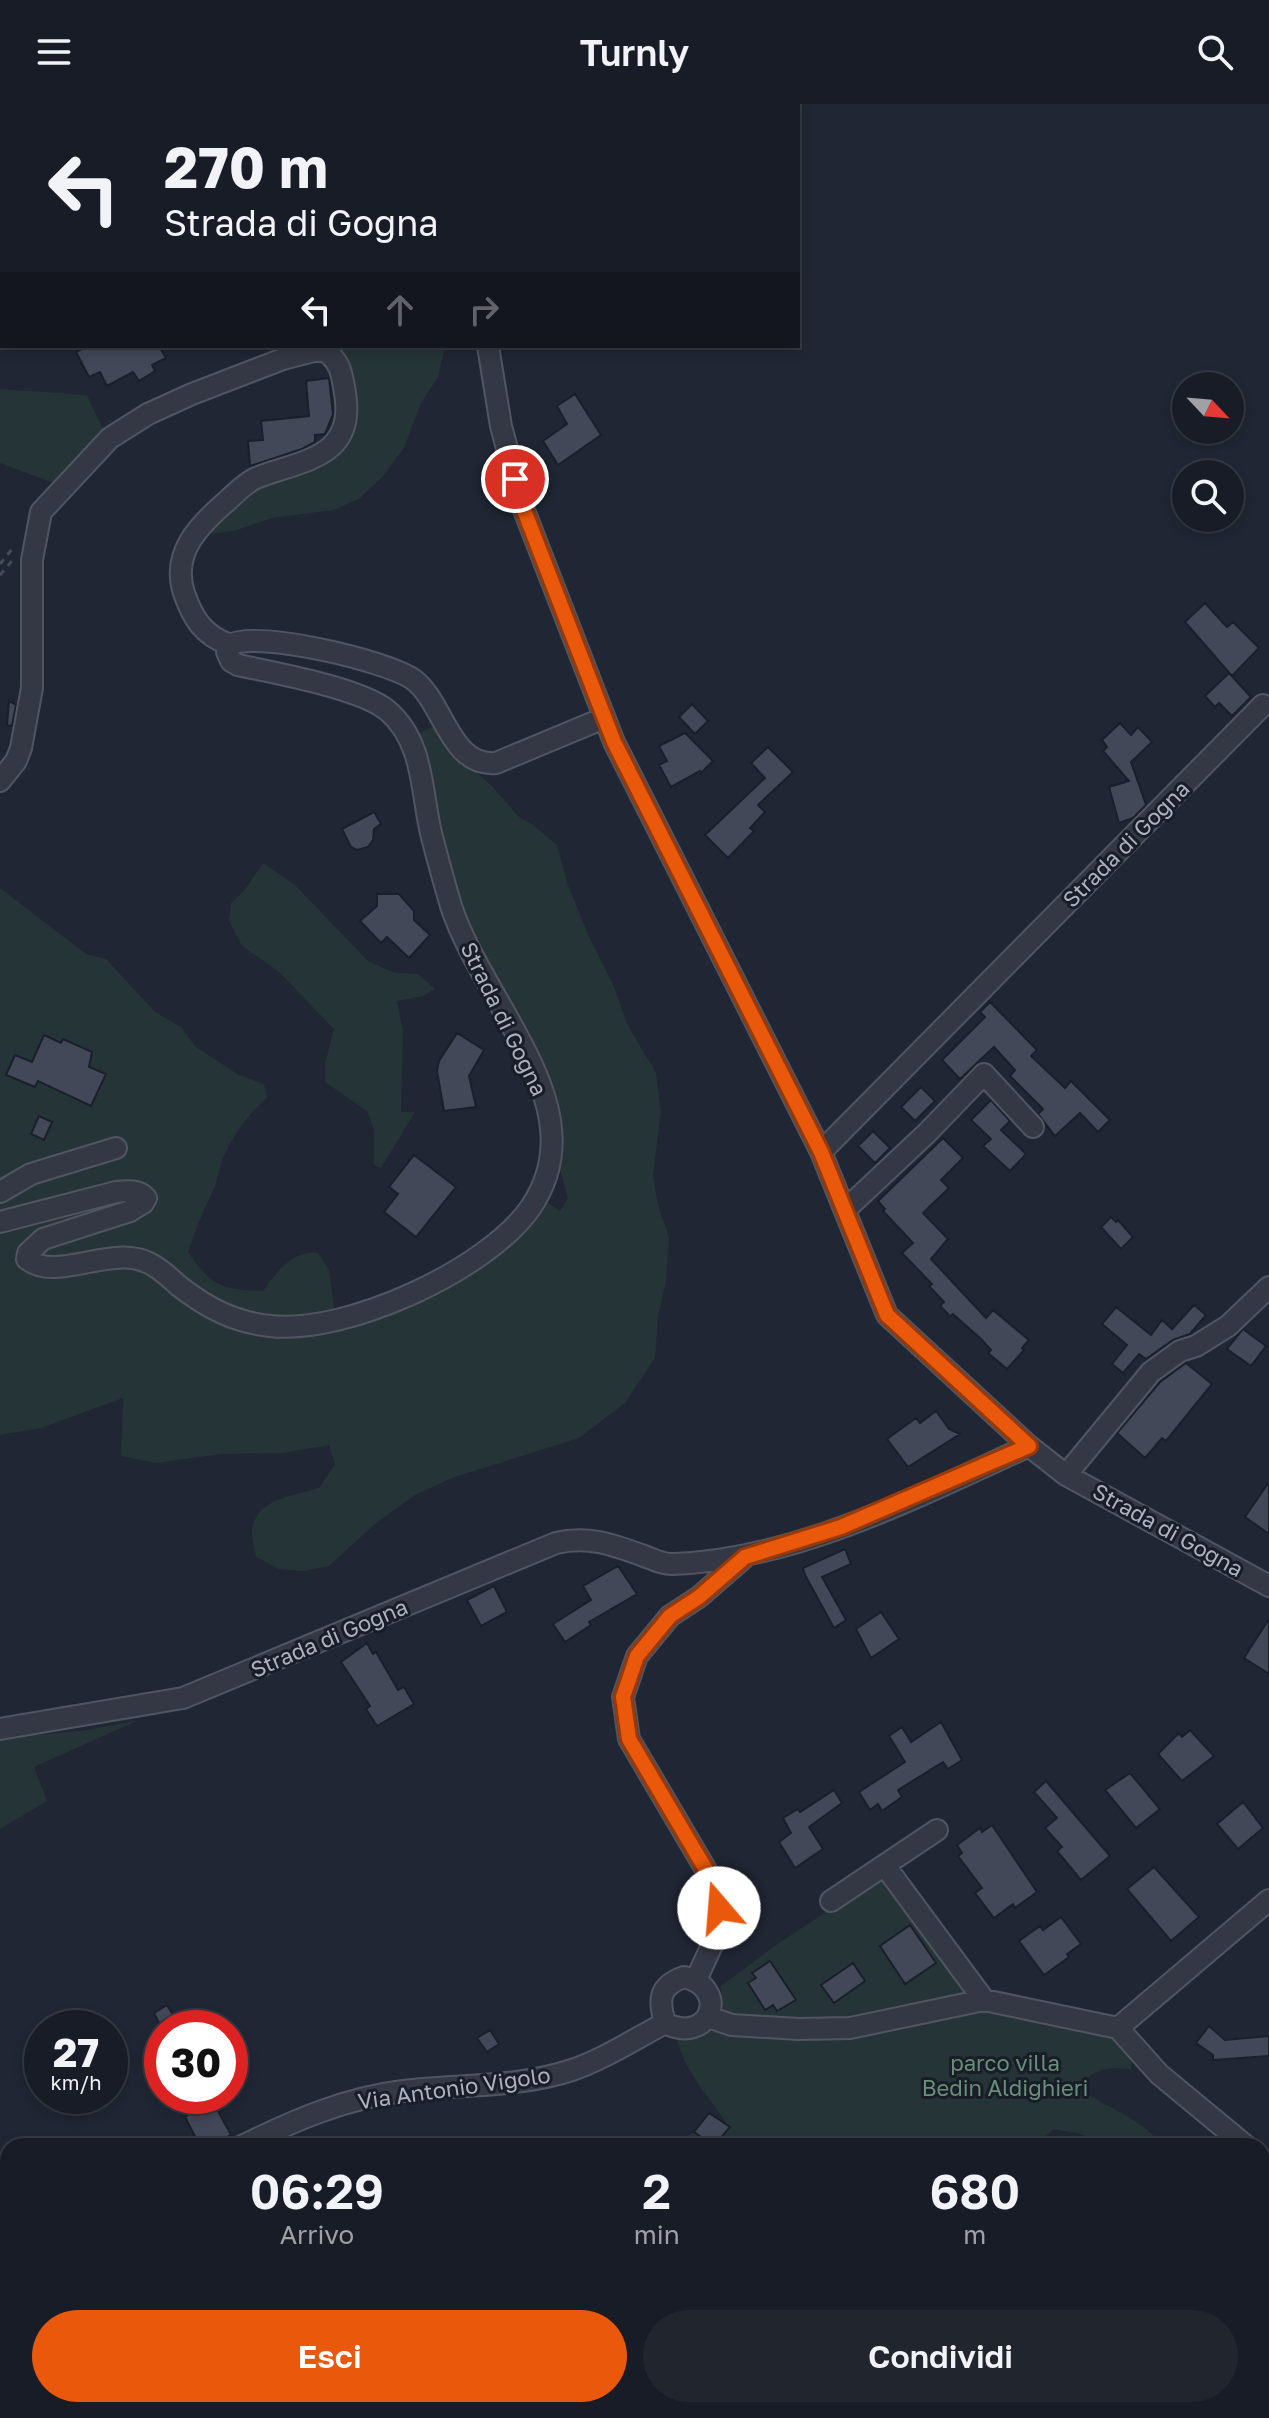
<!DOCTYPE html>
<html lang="it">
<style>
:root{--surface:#181c26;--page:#21252e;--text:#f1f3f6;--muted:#9fa1a7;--line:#363a43;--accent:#ea580c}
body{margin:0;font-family:"Golos Text",sans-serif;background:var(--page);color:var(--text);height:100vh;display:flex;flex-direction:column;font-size:30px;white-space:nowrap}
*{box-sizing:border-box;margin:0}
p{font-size:26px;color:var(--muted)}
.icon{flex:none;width:44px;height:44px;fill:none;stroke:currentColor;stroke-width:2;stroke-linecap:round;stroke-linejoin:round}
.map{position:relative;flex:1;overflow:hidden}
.panel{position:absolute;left:0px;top:2034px;width:1270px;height:280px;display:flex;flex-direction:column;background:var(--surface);border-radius:24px 24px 0 0;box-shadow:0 4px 12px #0003,0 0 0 2px var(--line)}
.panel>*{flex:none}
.banner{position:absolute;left:0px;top:0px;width:800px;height:244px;box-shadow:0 4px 12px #0003,0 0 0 2px var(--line);background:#181c26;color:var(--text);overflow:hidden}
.needle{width:52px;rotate:116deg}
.controls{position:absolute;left:1172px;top:268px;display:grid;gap:16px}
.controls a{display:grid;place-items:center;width:72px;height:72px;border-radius:50%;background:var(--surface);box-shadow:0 4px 12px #0003,0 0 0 2px var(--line);font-size:40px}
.speed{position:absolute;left:24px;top:1906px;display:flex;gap:16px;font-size:40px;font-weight:700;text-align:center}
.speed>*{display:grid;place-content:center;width:104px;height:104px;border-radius:50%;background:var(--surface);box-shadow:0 4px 12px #0003,0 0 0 2px var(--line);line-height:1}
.speed small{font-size:20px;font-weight:400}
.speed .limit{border:12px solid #d22;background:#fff;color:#111}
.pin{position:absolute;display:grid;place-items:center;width:68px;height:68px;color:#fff;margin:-34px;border:4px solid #fff;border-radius:50%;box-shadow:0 2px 8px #0007}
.me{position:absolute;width:88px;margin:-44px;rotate:342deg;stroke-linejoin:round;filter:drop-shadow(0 0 6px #0008)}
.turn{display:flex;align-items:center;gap:28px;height:168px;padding:0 32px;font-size:36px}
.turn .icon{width:104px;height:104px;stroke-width:2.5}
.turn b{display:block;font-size:56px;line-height:68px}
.lanes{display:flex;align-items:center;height:76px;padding:0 32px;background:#0003;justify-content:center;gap:40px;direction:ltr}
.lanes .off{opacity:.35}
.eta{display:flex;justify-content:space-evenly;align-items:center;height:136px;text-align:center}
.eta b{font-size:48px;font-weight:600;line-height:56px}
.primary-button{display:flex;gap:16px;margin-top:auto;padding:16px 32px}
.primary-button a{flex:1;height:92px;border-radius:48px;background:var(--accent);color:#fff;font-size:32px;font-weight:600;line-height:92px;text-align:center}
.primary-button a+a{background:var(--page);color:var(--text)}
header{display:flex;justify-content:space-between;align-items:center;height:104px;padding:0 32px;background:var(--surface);font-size:36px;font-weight:600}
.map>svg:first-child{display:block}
</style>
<header><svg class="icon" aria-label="menu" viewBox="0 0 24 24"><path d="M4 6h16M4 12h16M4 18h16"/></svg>Turnly<svg class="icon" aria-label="search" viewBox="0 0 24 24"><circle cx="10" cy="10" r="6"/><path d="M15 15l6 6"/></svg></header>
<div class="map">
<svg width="1269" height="2314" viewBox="0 0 1269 2314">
<rect width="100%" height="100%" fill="#202633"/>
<path fill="#253437" d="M338 242H445L438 273 421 299 404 344 383 372 359 395 333 406 272 414 234 427 196 431 232 397 338 340 346 256Z
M0 285 87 291 105 330 61 382 0 359Z
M439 620 462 656 491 681 518 712 533 721 557 741 568 781 590 835 615 885 627 920 656 969 661 1008 653 1071 658 1101 669 1133 666 1178 658 1212 655 1254 625 1299 579 1334 452 1374 415 1391 376 1419 329 1462 304 1467 279 1465 256 1453C255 1445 251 1435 252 1427 255 1394 294 1392 319 1384L335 1360 329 1341 282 1349 221 1350 156 1359 121 1352 123 1294 41 1324 0 1331V784L86 850 106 855 155 908 181 923 196 943 239 971 264 980 267 994C247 1011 234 1030 223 1054 219 1064 218 1074 214 1084 204 1106 195 1126 188 1148 211 1182 222 1186 263 1187 277 1168 292 1146 318 1149L329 1166 335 1212 478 1157 535 1090 560 1107 568 1094 543 1004 458 815 416 630Z
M263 759 295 781 368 857 395 869 418 870 435 885 423 892 397 897 403 927 401 1008H415L381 1064 374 1061V1026L367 1007 325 978V960L334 925 278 867 242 842 229 817 231 799 244 787Z
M139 1616 34 1663 47 1697 0 1725V1635L87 1626Z
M888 1767 971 1887 841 1913H726L721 1897V1882L779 1839Z
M1007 1899 1118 1924 1132 1952 1131 1965C1111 1963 1088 1964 1080 1986 1106 2002 1133 2012 1155 2033L1154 2042H1104L1081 2030 1053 2025 1036 2042H716L729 2023C712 1996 684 1968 677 1935L709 1928H847Z
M694 2028 714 2042H670Z
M1262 2178 1269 2180V2314H370L368 2306H1262Z
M8 2185V2306H64L68 2314H0V2188Z"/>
<path fill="#424858" stroke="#1b1f2b" stroke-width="2" d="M87 242H159L166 254 152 261 155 267 139 277 133 268 107 282 100 268 89 273 76 248Z
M329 274 333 310 325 330 315 331V338L302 345 250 362 248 337 263 336 261 317 309 312 306 277Z
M575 290 601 331 558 361 543 337 567 320 557 302Z
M1205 499 1227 523 1233 518 1259 544 1232 572 1185 518Z
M1229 569 1251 593 1232 612 1219 599 1215 603 1205 592Z
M9 597 16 601 12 622 7 621Z
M692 600 708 617 695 630 679 613Z
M1120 619 1131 631 1138 623 1152 638 1131 658 1146 701 1133 714 1119 719 1109 683 1129 677 1103 647 1107 643 1102 636Z
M685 629 713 657 701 669 700 667 671 683 659 661 667 657 659 642Z
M768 643 793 668 758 701 765 708 750 724 754 727 728 754 705 731 765 674 751 659Z
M374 708 381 720 374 725 373 736 368 743 357 746 351 743 342 725Z
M377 790H399L414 807V816L430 831 409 854 387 833 381 839 360 817 377 802Z
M990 898 1037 946 1031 952 1065 984 1071 977 1110 1016 1098 1028 1080 1009 1055 1032 1038 1010 1043 1005 1010 972 1015 966 994 943 960 975 942 956 985 913 980 908Z
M457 929 484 946 469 972 476 1003 444 1007 437 967 439 957Z
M44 931 61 939 63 935 92 948 89 963 106 970 91 1002 38 977 35 983 6 971 15 951 32 958Z
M921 983 935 997 915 1017 901 1003Z
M991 996 1010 1017 1001 1026 1026 1050 1010 1067 983 1042 991 1035 971 1016Z
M39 1012 52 1018 44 1036 31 1030Z
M873 1027 890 1044 875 1059 858 1042Z
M943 1034 963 1054 941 1076 949 1084 923 1109 948 1135 931 1155 986 1214 993 1206 1029 1236 1022 1244 1024 1246 1007 1265 988 1249 991 1246 981 1235 953 1210 950 1212 940 1202 944 1198 929 1182 932 1180 902 1149 913 1139 883 1107 885 1105 878 1097Z
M414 1051 456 1083 416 1133 384 1108 398 1090 389 1083Z
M1111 1113 1116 1118 1118 1116 1133 1133 1121 1145 1101 1123Z
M1194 1201 1206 1211 1190 1230 1173 1236 1146 1255 1139 1250 1123 1269 1112 1260 1127 1241 1102 1220 1116 1203 1151 1231 1162 1216 1172 1225Z
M1243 1225 1266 1242 1251 1262 1227 1245Z
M1186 1259 1212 1280 1166 1337 1162 1334 1145 1354 1117 1329 1160 1278Z
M936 1307 949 1325 960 1330 908 1363 887 1335 916 1314 920 1319Z
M1269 1378V1430L1245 1413Z
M845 1445 851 1460 822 1473 846 1516 834 1524 805 1471 803 1464Z
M618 1462 637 1490 589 1518 591 1521 565 1538 553 1520 591 1496 583 1482Z
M494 1482 507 1508 481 1522 467 1496Z
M881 1508 899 1535 871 1554 856 1525Z
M1269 1515V1570L1244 1554Z
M367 1539 373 1550 376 1548 398 1586 404 1583 414 1600 377 1622 366 1605 370 1602 341 1558Z
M941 1618 962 1656 948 1665 943 1658 898 1686 902 1693 882 1707 878 1700 870 1706 859 1688 905 1658 889 1632 902 1623 911 1638Z
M1190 1626 1214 1652 1182 1677 1158 1650 1179 1629 1182 1633Z
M1130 1669 1160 1705 1136 1724 1105 1686Z
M1046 1677 1110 1752 1081 1776 1057 1747 1062 1743 1045 1724 1057 1714 1034 1688Z
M834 1686 842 1699 809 1723 823 1745 795 1764 779 1738 791 1729 783 1714 798 1705 800 1708Z
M1243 1698 1263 1724 1238 1745 1217 1720Z
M992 1721 1037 1788 1015 1804 1013 1800 994 1814 975 1789 982 1784 958 1752 962 1749 957 1741 980 1724 982 1728Z
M1154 1763 1199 1813 1171 1837 1127 1785Z
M1061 1813 1081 1840 1067 1850 1069 1853 1044 1871 1019 1837 1040 1822 1043 1826Z
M910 1821 936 1859 905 1880 880 1842Z
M770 1857 796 1896 777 1907 773 1901 765 1906 748 1879 756 1874 752 1869Z
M853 1859 865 1877 834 1899 821 1881Z
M167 1901 175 1914 161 1923 154 1909Z
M1209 1922 1225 1936 1269 1932V1952L1213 1956V1951L1196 1939Z
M490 1926 499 1940 487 1948 477 1934Z
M178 1992H215L222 2004 218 2007 231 2031 210 2042H200L185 2013 188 2011Z
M709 2009 730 2023 714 2042 694 2028Z"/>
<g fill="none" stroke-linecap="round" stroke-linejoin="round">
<g stroke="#515562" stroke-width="24">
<path id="street" d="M300 0 308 2
M202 2 212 0
M0 72H2
M0 148 2 147
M488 242 501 322 522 401 614 638 821 1048 887 1211 1029 1342 1066 1371 1269 1482
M0 677 16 657 21 644 32 584V456L41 408 110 334 148 310 192 290 283 255 314 247H325C341 258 342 271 345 289 356 355 301 356 256 374 245 379 236 389 227 397 199 421 171 449 184 489 193 515 203 531 230 541 256 526 389 557 414 576 444 599 450 663 496 659L604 614
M821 1048 1263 601
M0 1088 31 1070 116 1044
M845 1106 927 1029 984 970 1033 1023
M0 1118 116 1088C126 1087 139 1085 146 1094L143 1099 130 1107 43 1135 28 1149 27 1155C56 1179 111 1140 149 1159 160 1164 170 1174 179 1182 207 1204 234 1218 270 1222 345 1231 488 1166 531 1103 547 1079 554 1054 551 1025 545 954 474 873 451 802 444 778 437 753 431 729 421 687 424 638 388 607 361 584 274 569 238 561L231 557 227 548 230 541
M1066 1371 1151 1268 1180 1247 1196 1242 1228 1222 1269 1183
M0 1625 183 1594 556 1439C588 1431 614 1441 644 1452 653 1455 664 1461 673 1460 796 1456 918 1392 1029 1342
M885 1762 984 1896
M831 1797 937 1726
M684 1873C731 1884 710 1942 665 1919 658 1895 659 1882 684 1873Z
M696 1876 712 1841 719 1804 712 1776 629 1635 623 1593 637 1552 670 1512 699 1493 745 1453
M708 1913 732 1921 799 1925 850 1924 984 1896 1118 1924 1159 1970 1246 2042
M1118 1924 1269 1796
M242 2042C293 2017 345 1994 403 1987 458 1980 518 1984 572 1966 604 1955 635 1935 665 1919
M1262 2056 1269 2061
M8 2170 6 2181 8 2185
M64 2306 68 2314"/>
</g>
<path stroke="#424f54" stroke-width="3" stroke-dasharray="6 6" stroke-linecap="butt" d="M0 460 13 444
M0 471 12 457
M1262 2178 1269 2180
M841 2306 877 2314
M486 2314 498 2306
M725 2314 733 2306
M728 2314 748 2306
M918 2314C941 2304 960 2305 983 2314"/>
<use href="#street" stroke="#343844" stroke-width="20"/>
</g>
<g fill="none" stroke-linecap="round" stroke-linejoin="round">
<g stroke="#983908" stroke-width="20">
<path id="route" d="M515 375 522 401 614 638 821 1048 887 1211 1029 1342 841 1423 745 1453 699 1493 670 1512 637 1552 623 1593 629 1635 712 1776 719 1804"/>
</g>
<use href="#route" stroke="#ea580c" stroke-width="14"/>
</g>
<g text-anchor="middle" stroke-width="6" stroke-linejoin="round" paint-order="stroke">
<g font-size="22" fill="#adb2c1" stroke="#191d28">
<text transform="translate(1126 740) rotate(-45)" y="8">Strada di Gogna</text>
<text transform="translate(504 915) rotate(64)" y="8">Strada di Gogna</text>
<text transform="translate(1168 1426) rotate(29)" y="8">Strada di Gogna</text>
<text transform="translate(329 1534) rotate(-23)" y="8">Strada di Gogna</text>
<text transform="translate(454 1984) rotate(-8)" y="8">Via Antonio Vigolo</text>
</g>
<g font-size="22" fill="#688f77" stroke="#191d28">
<text x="1005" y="1967">parco villa<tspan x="1005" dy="25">Bedin Aldighieri</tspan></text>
</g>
</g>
</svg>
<div class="controls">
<a><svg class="needle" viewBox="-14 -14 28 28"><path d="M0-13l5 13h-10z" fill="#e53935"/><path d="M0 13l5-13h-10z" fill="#9fa1a7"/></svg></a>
<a><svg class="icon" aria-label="search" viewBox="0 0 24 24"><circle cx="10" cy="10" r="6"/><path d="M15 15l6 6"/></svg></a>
</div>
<div class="speed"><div>27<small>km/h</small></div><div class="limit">30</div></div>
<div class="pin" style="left:515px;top:375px;background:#d93025"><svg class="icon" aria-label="arrive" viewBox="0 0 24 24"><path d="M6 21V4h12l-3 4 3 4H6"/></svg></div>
<svg class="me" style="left:719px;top:1804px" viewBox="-20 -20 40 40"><circle r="19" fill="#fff"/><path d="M0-13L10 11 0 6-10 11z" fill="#ea580c"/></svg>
<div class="banner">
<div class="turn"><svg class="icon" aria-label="left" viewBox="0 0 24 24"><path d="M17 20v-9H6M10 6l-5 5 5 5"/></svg><div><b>270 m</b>Strada di Gogna</div></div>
<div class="lanes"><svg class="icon" aria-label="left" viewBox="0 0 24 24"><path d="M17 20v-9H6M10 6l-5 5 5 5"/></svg><svg class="icon off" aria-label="ahead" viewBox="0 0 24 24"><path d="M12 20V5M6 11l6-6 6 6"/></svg><svg class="icon off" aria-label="right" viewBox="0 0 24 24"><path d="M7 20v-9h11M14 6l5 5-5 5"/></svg></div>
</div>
<section class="panel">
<div class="eta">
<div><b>06:29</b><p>Arrivo</p></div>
<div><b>2</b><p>min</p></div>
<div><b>680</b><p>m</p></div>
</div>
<div class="primary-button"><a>Esci</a><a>Condividi</a></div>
</section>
</div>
